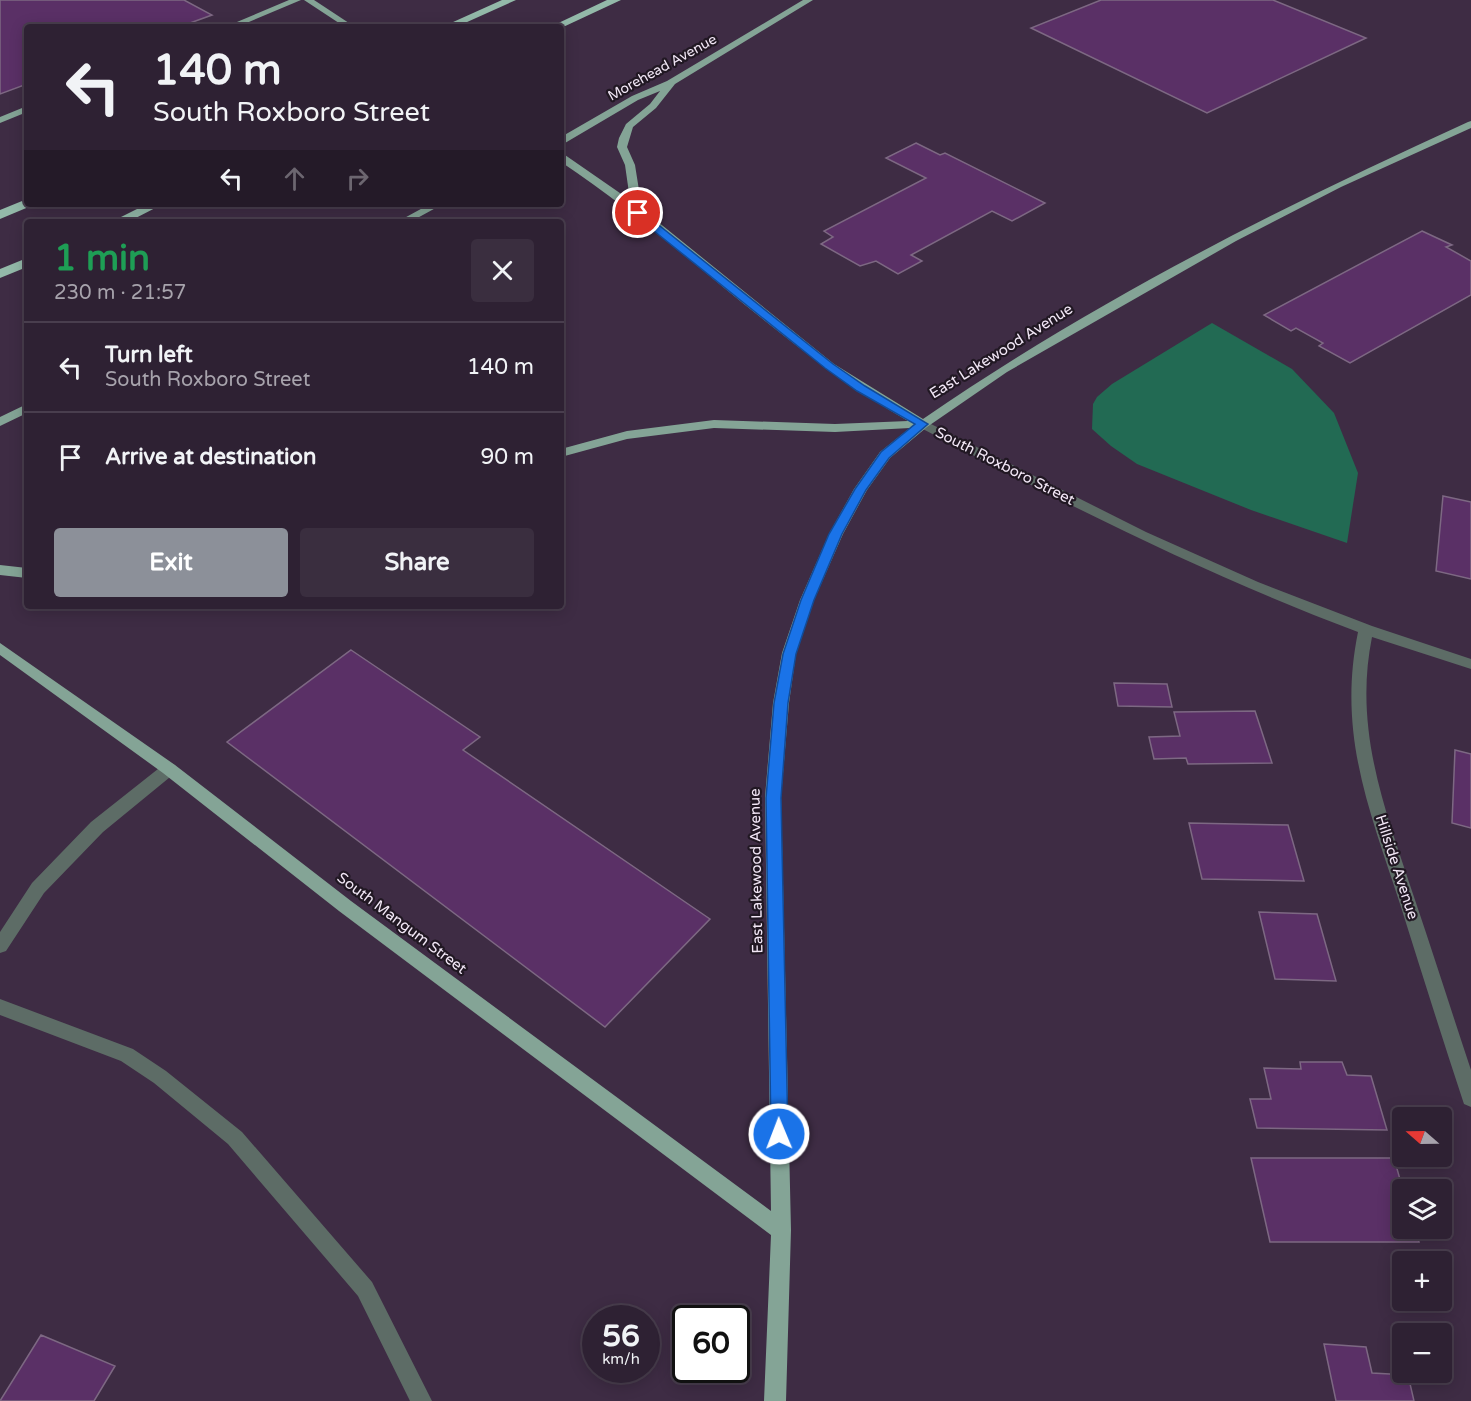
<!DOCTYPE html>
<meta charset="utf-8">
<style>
:root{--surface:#2e2133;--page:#3a2e3f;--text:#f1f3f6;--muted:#a7a3ac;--line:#493e4e;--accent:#8c9099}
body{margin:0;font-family:"Varela Round",sans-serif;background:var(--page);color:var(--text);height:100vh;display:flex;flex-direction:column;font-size:22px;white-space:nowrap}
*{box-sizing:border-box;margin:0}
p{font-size:20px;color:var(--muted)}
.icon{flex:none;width:33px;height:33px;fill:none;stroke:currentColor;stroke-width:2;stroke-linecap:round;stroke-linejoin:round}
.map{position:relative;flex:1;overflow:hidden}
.drawer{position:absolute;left:24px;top:219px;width:540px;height:390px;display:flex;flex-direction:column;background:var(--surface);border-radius:6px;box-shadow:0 3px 15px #0003,0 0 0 2px var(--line)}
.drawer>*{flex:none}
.top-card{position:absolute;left:24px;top:24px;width:540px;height:183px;border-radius:6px;box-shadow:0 3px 15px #0003,0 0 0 2px var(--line);background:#2e2133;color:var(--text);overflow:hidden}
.needle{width:39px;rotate:290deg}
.controls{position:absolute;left:1392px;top:1107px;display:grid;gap:12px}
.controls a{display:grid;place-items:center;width:60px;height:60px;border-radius:6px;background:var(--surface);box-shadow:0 3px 15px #0003,0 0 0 2px var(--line);font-size:30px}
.speed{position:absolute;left:582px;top:1305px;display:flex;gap:12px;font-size:30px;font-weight:700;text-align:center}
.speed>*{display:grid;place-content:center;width:78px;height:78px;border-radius:50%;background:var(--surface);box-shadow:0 3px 15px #0003,0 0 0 2px var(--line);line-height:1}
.speed small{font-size:15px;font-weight:400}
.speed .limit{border:3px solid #111;border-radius:9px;background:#fff;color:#111}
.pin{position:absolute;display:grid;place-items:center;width:51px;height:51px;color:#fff;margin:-26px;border:3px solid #fff;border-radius:50%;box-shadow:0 2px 6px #0007}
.me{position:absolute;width:66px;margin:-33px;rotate:359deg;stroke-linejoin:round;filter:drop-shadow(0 0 4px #0008)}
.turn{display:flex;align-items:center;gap:21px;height:126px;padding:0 30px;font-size:27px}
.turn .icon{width:78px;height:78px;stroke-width:2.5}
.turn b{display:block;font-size:42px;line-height:51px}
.lanes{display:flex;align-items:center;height:57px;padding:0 30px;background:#0003;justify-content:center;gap:30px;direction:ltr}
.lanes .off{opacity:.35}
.round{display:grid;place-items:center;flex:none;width:63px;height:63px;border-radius:6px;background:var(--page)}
.summary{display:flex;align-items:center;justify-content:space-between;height:102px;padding:0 30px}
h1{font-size:36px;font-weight:700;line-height:45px;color:#1e9e55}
.button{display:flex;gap:12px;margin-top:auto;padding:12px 30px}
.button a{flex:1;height:69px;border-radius:6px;background:var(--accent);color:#fff;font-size:24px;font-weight:700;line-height:69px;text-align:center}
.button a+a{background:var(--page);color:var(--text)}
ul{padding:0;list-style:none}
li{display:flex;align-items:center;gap:18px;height:90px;padding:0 30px;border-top:2px solid var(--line)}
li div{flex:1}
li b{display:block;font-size:22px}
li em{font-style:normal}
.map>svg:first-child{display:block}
</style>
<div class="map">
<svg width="1471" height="1401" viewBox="0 0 1471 1401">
<rect width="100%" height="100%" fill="#3e2c44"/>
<path fill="#226a53" d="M1212 323 1292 369 1334 413 1358 473 1347 543 1251 510 1137 464 1111 446 1092 429 1093 404 1097 397 1112 384Z"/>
<path fill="#5a3066" stroke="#7d6883" stroke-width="1.5" d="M0 0H184L212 15 179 27H27V84L0 94Z
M1101 0H1273L1366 38 1207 113 1031 28Z
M916 143 940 155 945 153 1045 203 1012 221 992 211 911 255 922 261 898 274 876 261 860 266 821 244 833 237 824 231 926 178 886 158Z
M1422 231 1452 245 1446 247 1471 261V295L1350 363 1319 346 1323 343 1296 328 1291 331 1264 315Z
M1443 496 1471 502V579L1436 571Z
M351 650 480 737 463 750 710 919 605 1027 227 742Z
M1114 683 1167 684 1172 707 1118 706Z
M1255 711 1272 763 1188 764 1186 758 1154 759 1149 737 1180 736 1174 712Z
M1455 750 1471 754V828L1452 823Z
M1189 823 1288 825 1304 881 1202 879Z
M1259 912 1317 914 1336 981 1275 979Z
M1300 1062H1342L1347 1075 1371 1076 1387 1130 1257 1128 1250 1099H1271L1264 1068 1301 1069Z
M1251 1158H1394L1403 1190 1402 1228H1415L1419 1242H1270Z
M41 1335 115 1366 94 1401H0Z
M1324 1344 1366 1347 1372 1373 1408 1375 1414 1401H1336Z"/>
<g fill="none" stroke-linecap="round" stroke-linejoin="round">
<path fill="#5d6c66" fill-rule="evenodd" d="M923 420 1146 532 1258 582 1372 626 1471 659V669L1372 637C1353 731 1386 812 1415 900 1434 956 1452 1013 1471 1070V1107L1464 1104 1462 1098C1441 1034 1421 971 1401 907 1370 811 1337 735 1358 632 1206 575 1062 502 919 427L917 424Z
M169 763 175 765 177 769 175 773 103 832 44 893 6 951 0 953V932L32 883 91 822 163 765Z
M0 999 133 1049 166 1071 242 1132 372 1282 432 1401H410L358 1296 228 1144 154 1083 121 1061 0 1015Z"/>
<path fill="#84a496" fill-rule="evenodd" d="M289 0H301L237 27H225Z
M304 0H314L355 27H345Z
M803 0H813L675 84 656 108 633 127 627 147 635 165 642 209 834 364 923 419C1094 301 1279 208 1468 122L1471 121V128L1341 187 1236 241 1007 372 927 427 890 458 867 490 843 534 814 600 796 653 789 703 781 797 791 1230 786 1401H764L771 1235 339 911 163 773 0 655V643L175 765 351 901 771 1211 765 797 773 703 782 653 800 600 829 534 854 489 880 452 910 428 835 432 714 428 627 439 561 457V449L627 431 714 420 835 424 908 421C781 348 681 242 561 162V154L565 155 630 200 625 165 617 147 619 138 626 124 650 104 660 91 638 100 565 143 561 144V137L632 96 667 81Z
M27 106V112L0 123V117Z
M430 204H443L410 222H397Z
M27 404V413L0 426V417Z
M0 565 27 568V578L0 575Z"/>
<path fill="#93b9a9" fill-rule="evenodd" d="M502 0H516L456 27H442Z
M607 0H621L561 28 550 27Z
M27 199V204H33L31 206 0 219V210Z
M147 204H163L128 222H111Z
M27 258V267L0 278V269Z"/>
</g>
<path fill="#1a73e8" stroke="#114b97" stroke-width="1.5" d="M634 211H641L833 364 865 386 928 424 889 458 866 490 842 534 814 600 796 654 788 703 781 798 788 1134 785 1139 779 1142 773 1139 771 1134 766 798 774 703 783 654 801 600 829 534 855 489 881 452 915 424 857 391 825 368 634 215Z"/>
<g text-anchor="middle" stroke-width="4.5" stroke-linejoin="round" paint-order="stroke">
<g font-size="14" fill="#f2e7f6" stroke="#211823">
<text transform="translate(662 67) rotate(-29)" y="5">Morehead Avenue</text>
</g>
<g font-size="15" fill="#f2e7f6" stroke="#211823">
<text transform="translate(1001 351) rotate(-32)" y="5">East Lakewood Avenue</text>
<text transform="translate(1005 466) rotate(27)" y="5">South Roxboro Street</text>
<text transform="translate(1397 867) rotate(72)" y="5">Hillside Avenue</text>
<text transform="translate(756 871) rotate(-91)" y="5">East Lakewood Avenue</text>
<text transform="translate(402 923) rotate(37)" y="5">South Mangum Street</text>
</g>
</g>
</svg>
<div class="controls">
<a><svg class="needle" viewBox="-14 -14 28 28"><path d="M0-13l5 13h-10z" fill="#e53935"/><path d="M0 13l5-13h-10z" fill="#a7a3ac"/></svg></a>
<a><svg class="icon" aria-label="layers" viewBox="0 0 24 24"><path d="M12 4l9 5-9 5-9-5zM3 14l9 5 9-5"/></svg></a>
<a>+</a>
<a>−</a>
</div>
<div class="speed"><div>56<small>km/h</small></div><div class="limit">60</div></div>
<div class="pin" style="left:638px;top:213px;background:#d93025"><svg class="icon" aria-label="arrive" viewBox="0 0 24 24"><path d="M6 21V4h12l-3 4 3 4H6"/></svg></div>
<svg class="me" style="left:779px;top:1134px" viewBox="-20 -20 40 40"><circle r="17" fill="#1a73e8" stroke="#fff" stroke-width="3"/><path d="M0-11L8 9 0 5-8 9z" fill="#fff"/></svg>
<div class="top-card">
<div class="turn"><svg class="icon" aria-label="left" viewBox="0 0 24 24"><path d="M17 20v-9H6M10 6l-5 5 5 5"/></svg><div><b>140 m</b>South Roxboro Street</div></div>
<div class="lanes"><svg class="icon" aria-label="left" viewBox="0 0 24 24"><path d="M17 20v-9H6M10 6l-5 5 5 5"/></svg><svg class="icon off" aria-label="ahead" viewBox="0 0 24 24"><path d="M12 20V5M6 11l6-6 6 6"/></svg><svg class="icon off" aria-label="right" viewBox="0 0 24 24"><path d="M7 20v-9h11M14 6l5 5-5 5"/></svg></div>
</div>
<section class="drawer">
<div class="summary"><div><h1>1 min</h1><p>230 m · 21:57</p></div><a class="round"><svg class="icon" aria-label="close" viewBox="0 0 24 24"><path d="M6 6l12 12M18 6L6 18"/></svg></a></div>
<ul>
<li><svg class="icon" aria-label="left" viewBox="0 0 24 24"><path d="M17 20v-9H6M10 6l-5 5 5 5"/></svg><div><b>Turn left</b><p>South Roxboro Street</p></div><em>140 m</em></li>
<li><svg class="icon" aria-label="arrive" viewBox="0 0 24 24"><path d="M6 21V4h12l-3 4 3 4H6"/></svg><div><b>Arrive at destination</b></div><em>90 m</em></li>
</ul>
<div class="button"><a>Exit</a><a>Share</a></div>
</section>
</div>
